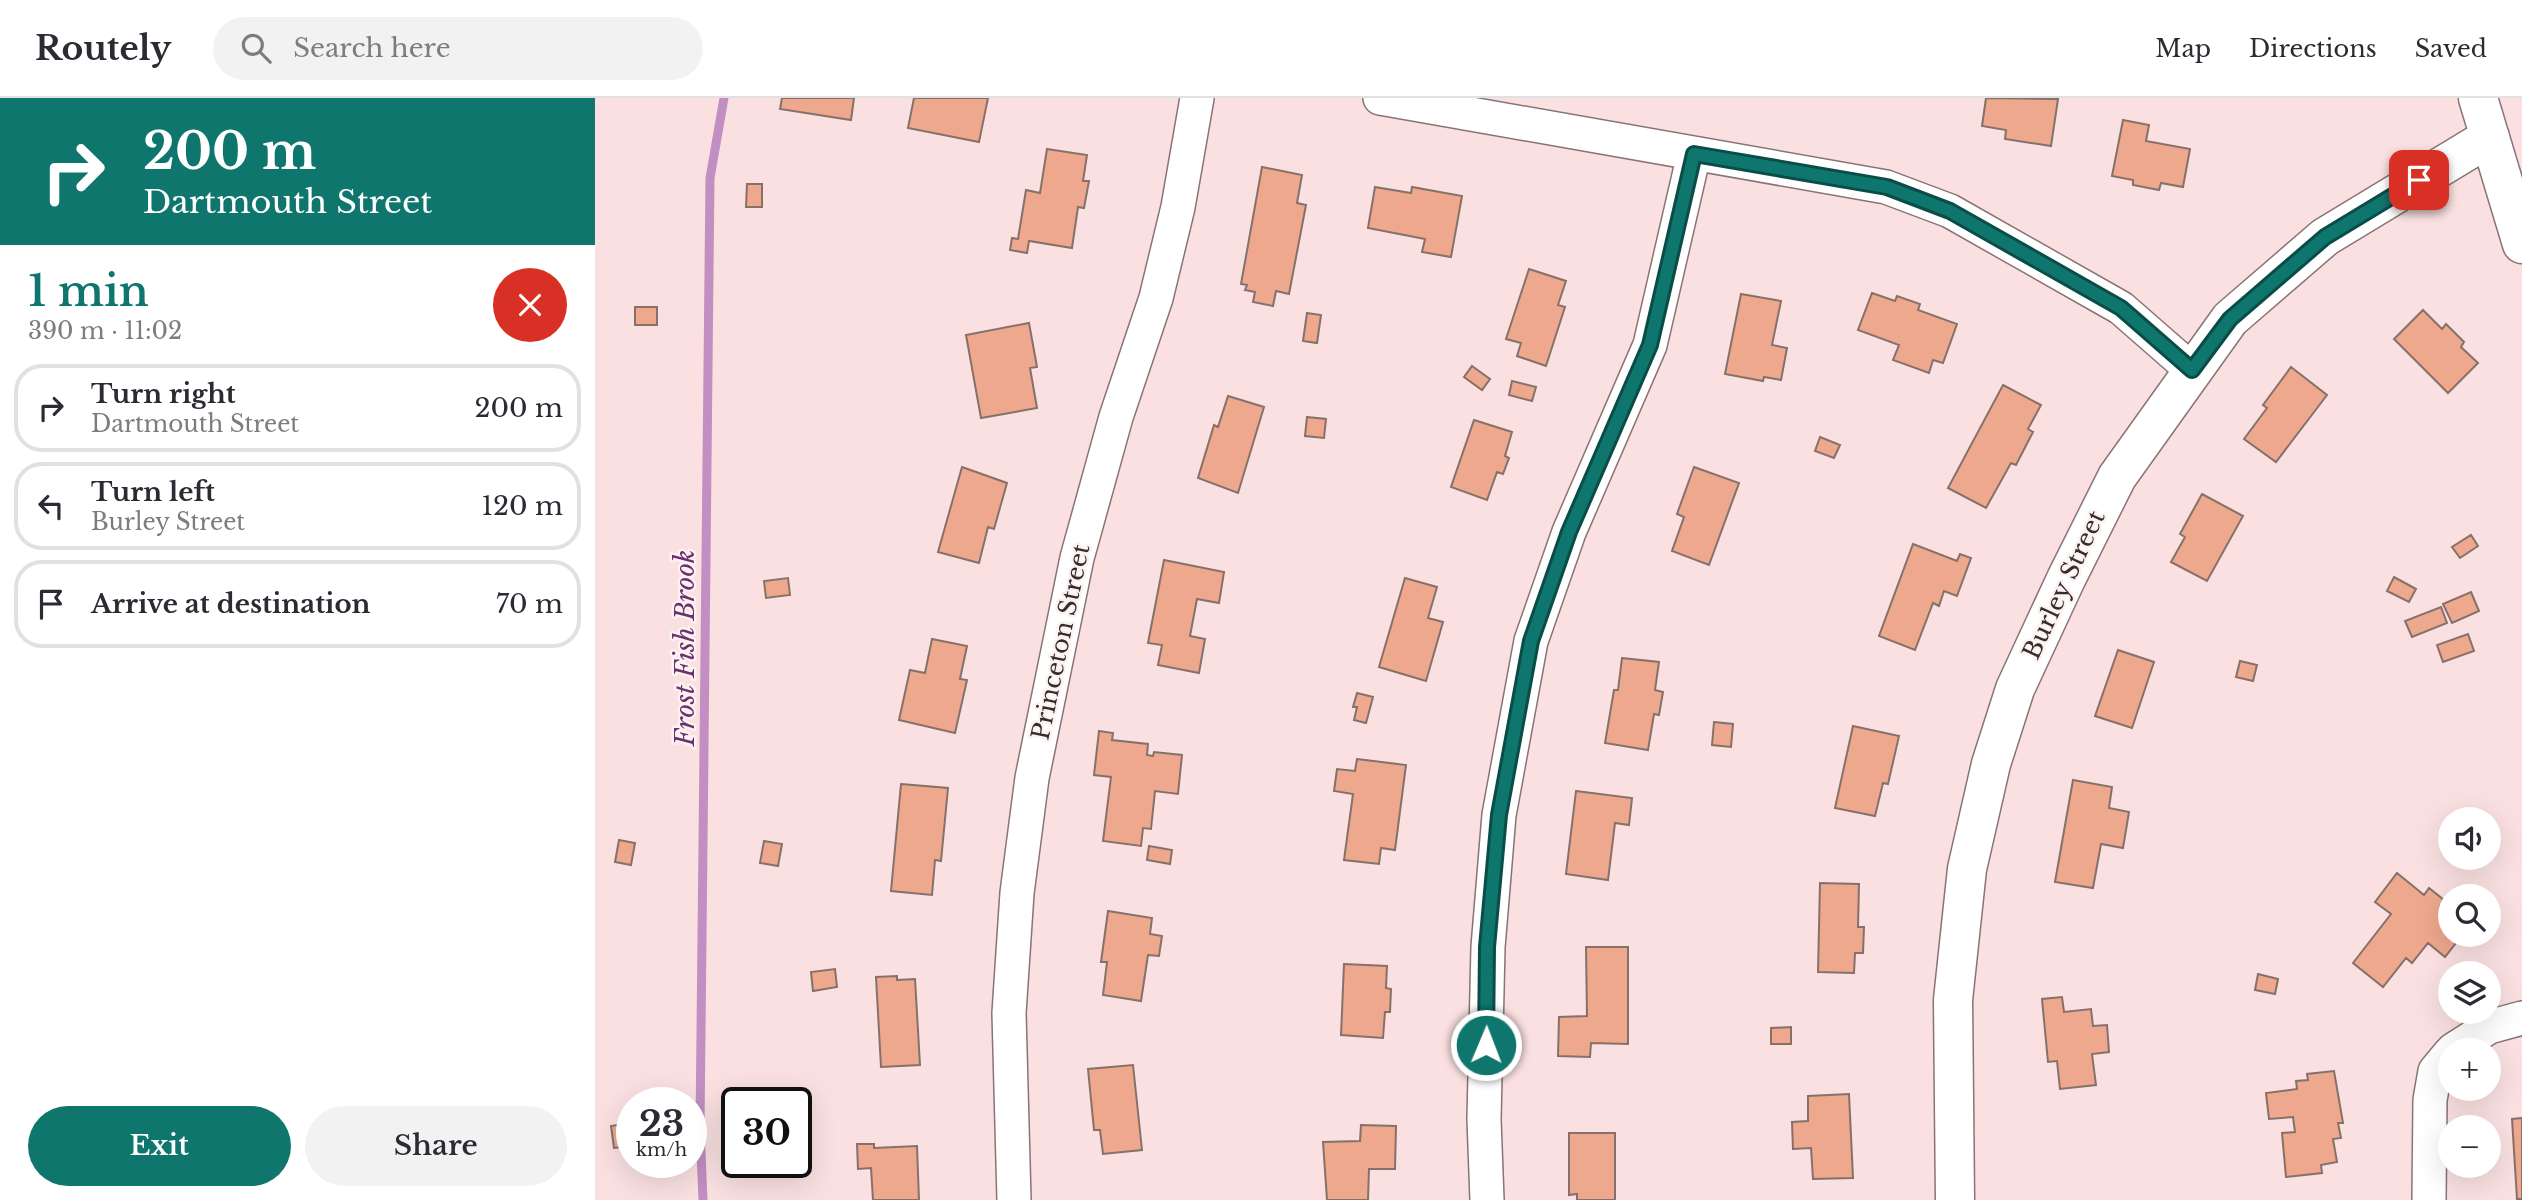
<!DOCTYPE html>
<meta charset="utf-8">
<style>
:root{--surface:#fff;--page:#f2f2f3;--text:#2b2b33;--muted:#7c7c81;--line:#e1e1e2;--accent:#0f766e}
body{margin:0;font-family:"Libre Baskerville",serif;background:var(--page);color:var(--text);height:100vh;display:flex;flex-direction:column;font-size:26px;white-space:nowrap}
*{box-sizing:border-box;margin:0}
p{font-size:23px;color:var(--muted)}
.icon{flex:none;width:38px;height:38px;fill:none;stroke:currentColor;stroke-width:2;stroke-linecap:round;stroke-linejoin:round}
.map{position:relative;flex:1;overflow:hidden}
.side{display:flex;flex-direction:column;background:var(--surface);width:595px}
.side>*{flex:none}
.banner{background:#0f766e;color:#fff;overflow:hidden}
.fabs{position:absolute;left:1843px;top:709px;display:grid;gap:14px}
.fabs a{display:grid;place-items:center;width:63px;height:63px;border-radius:50%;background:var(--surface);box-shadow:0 7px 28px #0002;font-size:35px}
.speed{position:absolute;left:21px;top:989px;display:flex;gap:14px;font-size:35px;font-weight:700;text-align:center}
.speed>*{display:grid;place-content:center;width:91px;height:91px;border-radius:50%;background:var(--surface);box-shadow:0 7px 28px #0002;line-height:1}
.speed small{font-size:18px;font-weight:400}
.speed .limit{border:4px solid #111;border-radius:10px;background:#fff;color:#111}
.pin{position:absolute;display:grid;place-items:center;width:60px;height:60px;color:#fff;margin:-30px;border-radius:14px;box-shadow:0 4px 10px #0006}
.me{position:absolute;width:77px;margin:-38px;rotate:1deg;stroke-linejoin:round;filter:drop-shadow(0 0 5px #0008)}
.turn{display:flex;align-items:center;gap:24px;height:147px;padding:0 28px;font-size:32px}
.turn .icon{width:91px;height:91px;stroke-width:2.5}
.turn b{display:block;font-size:49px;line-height:60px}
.round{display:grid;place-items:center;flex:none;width:74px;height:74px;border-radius:37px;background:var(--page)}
.headline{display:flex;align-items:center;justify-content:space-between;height:119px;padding:0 28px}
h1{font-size:42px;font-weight:600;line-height:52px;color:var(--accent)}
.button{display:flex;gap:14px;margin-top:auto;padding:14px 28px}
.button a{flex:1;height:80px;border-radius:42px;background:var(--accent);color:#fff;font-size:28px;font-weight:600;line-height:80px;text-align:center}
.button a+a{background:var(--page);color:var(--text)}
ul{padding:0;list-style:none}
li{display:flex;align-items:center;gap:21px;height:88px;margin:0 14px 10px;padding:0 14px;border:4px solid var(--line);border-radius:28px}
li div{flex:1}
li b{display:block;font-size:26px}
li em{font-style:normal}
header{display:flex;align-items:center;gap:42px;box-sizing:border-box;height:98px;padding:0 35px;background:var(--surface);border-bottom:2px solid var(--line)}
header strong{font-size:33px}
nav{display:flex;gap:38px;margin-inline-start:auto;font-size:24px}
.search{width:490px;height:63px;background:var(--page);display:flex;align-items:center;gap:18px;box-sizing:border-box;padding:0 24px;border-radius:38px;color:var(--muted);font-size:26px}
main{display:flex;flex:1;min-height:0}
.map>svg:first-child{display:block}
</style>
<header>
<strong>Routely</strong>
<div class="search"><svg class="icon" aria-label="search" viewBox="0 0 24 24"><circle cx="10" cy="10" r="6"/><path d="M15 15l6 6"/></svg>Search here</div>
<nav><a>Map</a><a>Directions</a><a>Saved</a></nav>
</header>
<main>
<section class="side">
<div class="banner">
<div class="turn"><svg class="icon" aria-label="right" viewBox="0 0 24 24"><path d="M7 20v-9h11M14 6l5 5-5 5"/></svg><div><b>200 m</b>Dartmouth Street</div></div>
</div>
<div class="headline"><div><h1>1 min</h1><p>390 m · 11:02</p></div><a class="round" style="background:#d93025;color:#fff"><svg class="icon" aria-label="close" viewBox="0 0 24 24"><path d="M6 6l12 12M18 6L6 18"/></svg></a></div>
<ul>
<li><svg class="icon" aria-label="right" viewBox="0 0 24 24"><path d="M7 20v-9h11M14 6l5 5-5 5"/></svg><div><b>Turn right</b><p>Dartmouth Street</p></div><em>200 m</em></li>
<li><svg class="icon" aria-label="left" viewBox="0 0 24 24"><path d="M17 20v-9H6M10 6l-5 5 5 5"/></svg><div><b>Turn left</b><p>Burley Street</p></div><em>120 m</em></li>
<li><svg class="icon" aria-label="arrive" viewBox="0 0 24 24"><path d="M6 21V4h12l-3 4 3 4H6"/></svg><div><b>Arrive at destination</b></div><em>70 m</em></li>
</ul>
<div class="button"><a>Exit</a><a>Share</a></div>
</section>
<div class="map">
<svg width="1927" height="1102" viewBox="0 0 1927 1102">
<rect width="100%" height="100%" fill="#fae0e1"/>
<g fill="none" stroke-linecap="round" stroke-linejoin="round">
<path stroke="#c18fc1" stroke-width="9" d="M108 1102 105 1030 115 80 129 0"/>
</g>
<path fill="#eea88e" stroke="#86716a" stroke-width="2" d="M187 0H259L256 22 185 11Z
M319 0H393L384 44 313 30Z
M1391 0 1463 1 1456 48 1410 41 1411 32 1387 28Z
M1528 22 1554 27 1551 43 1595 51 1588 89 1566 85 1564 92 1538 87V82L1517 78Z
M452 51 492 57 488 83H494L489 110 483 109 477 150 434 143 432 155 415 152 417 140 423 141 431 92 445 95Z
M667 69 707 77 702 105 711 107 694 196 681 193 678 208 658 204 660 194 650 192 652 187 646 186Z
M152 86H167V109H151Z
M780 89 816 95 817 89 867 98 856 159 827 154 830 141 773 130Z
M934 171 971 183 963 207 970 209 951 268 922 258 926 245 911 241Z
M1277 195 1300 203 1302 198 1325 206 1323 212 1362 226 1348 265 1338 262 1334 275 1298 262 1304 247 1263 232Z
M1146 196 1186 203 1177 247 1192 250 1186 282 1169 279 1168 283 1130 276Z
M40 209H62V227H40Z
M1828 212 1847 231 1851 226 1869 244 1866 249 1883 265 1853 295 1799 241Z
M712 215 726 217 722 245 708 243Z
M434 225 442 269 435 270 442 310 386 320 371 237Z
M877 268 895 281 887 292 869 279Z
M1696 269 1732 297 1681 364 1649 341 1672 310 1668 307Z
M917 283 941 289 937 303 914 297Z
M1408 287 1446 307 1433 331 1438 334 1421 367 1416 365 1391 410 1353 390Z
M633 298 669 309 643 395 603 380 619 327 623 329Z
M712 319 731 321 729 340 710 338Z
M879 322 917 334 910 358 914 360 908 376 902 374 892 402 856 389Z
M1225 339 1245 347 1239 360 1220 353Z
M367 369 412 385 399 431 393 429 384 465 343 454Z
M1099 369 1144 385 1114 467 1077 453 1089 419 1082 416Z
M1607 396 1648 418 1612 483 1576 464 1590 439 1585 436Z
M1876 437 1883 448 1865 460 1857 449Z
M1318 446 1362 463 1365 456 1376 460 1362 498 1349 493 1344 508 1338 505 1320 552 1284 538Z
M569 462 629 474 624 505 602 501 595 538 610 541 604 575 563 567 567 547 553 545Z
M1799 479 1821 491 1814 504 1792 493Z
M193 480 195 497 171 500 169 483Z
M810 480 842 489 833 520 848 524 831 583 784 569Z
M1876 494 1884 513 1857 525 1848 506Z
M1846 509 1852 525 1817 539 1810 523Z
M1873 536 1879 553 1848 564 1842 547Z
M337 541 372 548 365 581 372 582 360 635 304 622 315 572 330 575Z
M1523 552 1559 564 1537 630 1500 618Z
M1027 560 1064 564 1060 592 1068 594 1064 617 1059 616 1053 652 1010 645 1019 592H1023Z
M1645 563 1662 567 1658 583 1641 579Z
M762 595 778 599 771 625 759 622 762 609H758Z
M1119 624 1138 626 1136 649 1117 647Z
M1258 628 1304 638 1293 686 1288 685 1280 718 1240 710Z
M504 633 518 635 517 642 553 646 552 657 558 658 559 654 587 657 583 696 560 693 556 731 548 730 546 748 508 743 516 679 499 677Z
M762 661 811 667 800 752 786 750 784 766 749 762 758 696 739 693 742 671 760 673Z
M1478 682 1517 689 1514 710 1534 714 1528 750 1506 746 1498 790 1460 784Z
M306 686 353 690 346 763 340 762 337 797 296 793Z
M981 693 1037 700 1034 727 1020 725 1013 782 971 776Z
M24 742 40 745 36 767 20 764Z
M169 743 187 746 183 768 165 765Z
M554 748 577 752 575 766 552 762Z
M1802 775 1829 797 1834 790 1849 802 1845 809 1855 817V836H1868L1850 859 1833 845 1817 865 1811 860 1788 889 1758 865 1796 816 1780 804Z
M1225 785 1264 786 1263 829H1269L1268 855H1260L1259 875 1223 874Z
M513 813 557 820 555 836 567 838 564 858 553 857 546 903 508 897 512 864H506Z
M991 849H1033V946L996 945 995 959 963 958 964 919 992 918Z
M749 866 792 868 791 890 796 891 795 914H790L788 940 746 937Z
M240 871 242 889 218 893 216 874Z
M1663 876 1683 881 1680 896 1660 892Z
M302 878V882L320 881 325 967 286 969 281 879Z
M1467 899 1469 914 1496 911 1498 928 1512 927 1514 954 1497 956 1501 987 1465 991 1462 963 1453 964 1447 901Z
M1196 929V946H1176V930Z
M538 967 547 1052 508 1056 505 1032H499L493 971Z
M1739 973 1748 1025H1743L1746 1040 1738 1041 1742 1064 1726 1067 1727 1075 1691 1079 1687 1035 1700 1034 1698 1019 1674 1021 1671 995 1702 991 1701 983 1713 982 1712 976Z
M1254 996 1258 1080 1218 1081 1216 1050 1198 1051 1197 1024 1213 1023V998Z
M1927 1020V1101H1922L1917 1021Z
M34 1025 37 1048 19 1050 16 1028Z
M766 1027 801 1028 800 1071H774L773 1102H732L728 1044 765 1043Z
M974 1035H1020V1102H982V1096L974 1097Z
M262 1046H279V1050L322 1048 324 1102H278L276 1070 263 1071Z"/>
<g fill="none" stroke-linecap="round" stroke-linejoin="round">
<g stroke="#8a7374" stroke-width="36">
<path id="street" d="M785 0 1291 89 1355 113 1526 210 1597 272
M1858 952 1894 929 1927 920
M419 1102 414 915 422 795 437 680 482 460 521 319 561 200 583 109 602 0
M892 1102 889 1021 893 849 904 717 936 543 974 434 1055 247 1099 56
M1834 1102 1835 1002 1840 973 1855 955"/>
</g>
<g stroke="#8a7374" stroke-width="41">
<path id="secondary" d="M1883 0 1927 146
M1360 1102 1358 902 1372 771 1396 666 1420 591 1471 481 1522 379 1635 221 1730 139 1895 39"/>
</g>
<use href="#street" stroke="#fff" stroke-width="33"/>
<use href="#secondary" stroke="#fff" stroke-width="38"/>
</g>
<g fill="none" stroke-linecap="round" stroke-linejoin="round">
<g stroke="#0a4d48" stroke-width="18">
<path id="route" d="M891 947 892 849 904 717 936 543 974 434 1055 247 1099 56 1292 89 1355 113 1526 210 1597 272 1635 221 1730 139 1824 82"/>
</g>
<use href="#route" stroke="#0f766e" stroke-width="12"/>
</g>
<g text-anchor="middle" stroke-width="5" stroke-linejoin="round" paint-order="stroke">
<g font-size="24" fill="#352c2c" stroke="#fcf2f2">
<text transform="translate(1469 487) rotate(-65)" y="8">Burley Street</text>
<text transform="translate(466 544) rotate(-78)" y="8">Princeton Street</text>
</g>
<g font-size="26" font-style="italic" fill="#6d306f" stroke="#fcf2f2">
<text transform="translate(90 550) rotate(-90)" y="9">Frost Fish Brook</text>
</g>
</g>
</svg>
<div class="fabs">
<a><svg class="icon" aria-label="sound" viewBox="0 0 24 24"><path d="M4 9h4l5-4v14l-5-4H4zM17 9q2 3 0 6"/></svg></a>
<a><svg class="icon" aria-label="search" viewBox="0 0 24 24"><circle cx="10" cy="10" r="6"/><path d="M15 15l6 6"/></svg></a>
<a><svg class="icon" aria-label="layers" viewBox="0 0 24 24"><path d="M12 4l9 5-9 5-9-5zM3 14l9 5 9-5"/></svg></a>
<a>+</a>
<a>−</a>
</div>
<div class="speed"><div>23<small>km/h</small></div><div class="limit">30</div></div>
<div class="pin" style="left:1824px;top:82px;background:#d93025"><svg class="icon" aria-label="arrive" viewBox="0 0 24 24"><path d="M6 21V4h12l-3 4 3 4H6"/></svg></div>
<svg class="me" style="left:891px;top:947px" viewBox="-20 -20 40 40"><circle r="17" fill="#0f766e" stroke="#fff" stroke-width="3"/><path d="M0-11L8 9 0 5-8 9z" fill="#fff"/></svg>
</div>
</main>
